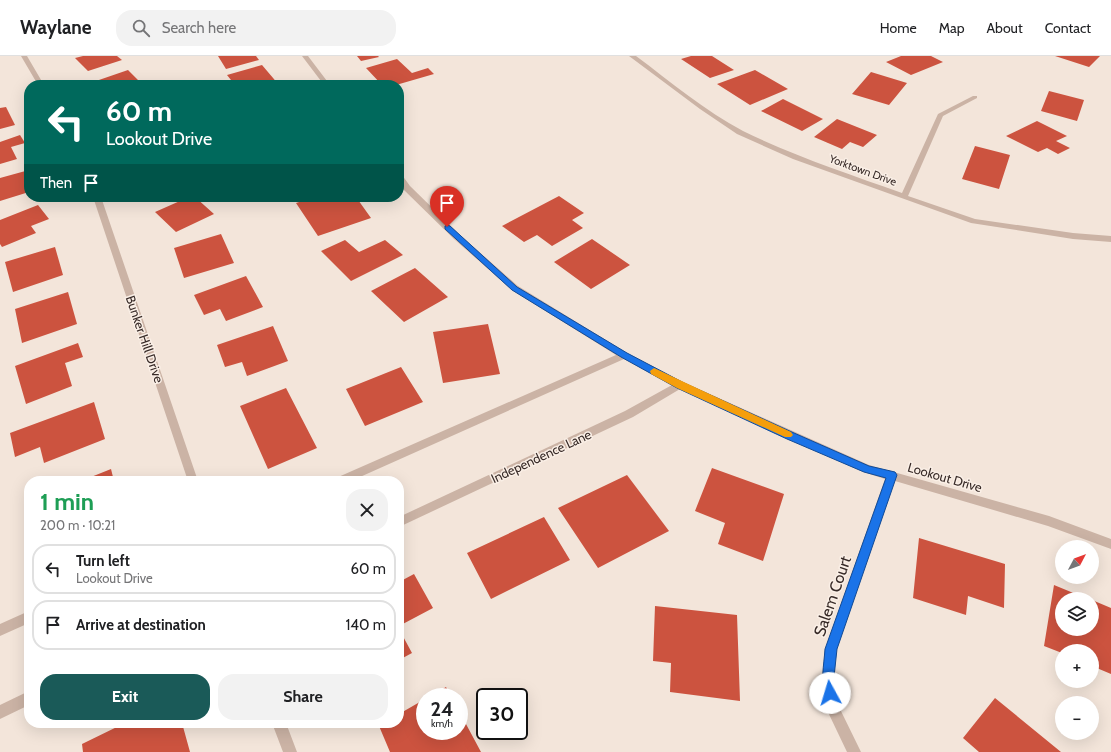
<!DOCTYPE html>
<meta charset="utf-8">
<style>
:root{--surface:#fff;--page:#f2f2f2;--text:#202124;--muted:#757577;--line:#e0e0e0;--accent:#1a5a58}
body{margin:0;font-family:Cabin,sans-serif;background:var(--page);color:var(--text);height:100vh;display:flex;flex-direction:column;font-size:15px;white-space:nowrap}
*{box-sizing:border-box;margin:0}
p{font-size:13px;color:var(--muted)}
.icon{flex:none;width:22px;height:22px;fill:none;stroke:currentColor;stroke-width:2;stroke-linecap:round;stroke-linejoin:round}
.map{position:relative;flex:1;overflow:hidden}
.drawer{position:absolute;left:24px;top:420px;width:380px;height:252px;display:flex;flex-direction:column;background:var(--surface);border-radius:16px;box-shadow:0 4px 16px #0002}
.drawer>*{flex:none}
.banner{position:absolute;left:24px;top:24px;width:380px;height:122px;border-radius:16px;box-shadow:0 4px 16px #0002;background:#00695c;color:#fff;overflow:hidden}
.needle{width:26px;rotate:49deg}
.controls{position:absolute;left:1055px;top:484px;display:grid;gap:8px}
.controls a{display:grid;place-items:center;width:44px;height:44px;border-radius:50%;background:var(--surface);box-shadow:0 4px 16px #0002;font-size:20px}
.speed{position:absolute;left:416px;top:632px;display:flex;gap:8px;font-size:20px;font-weight:700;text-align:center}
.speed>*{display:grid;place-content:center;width:52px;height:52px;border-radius:50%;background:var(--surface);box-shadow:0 4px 16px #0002;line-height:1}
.speed small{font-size:10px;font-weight:400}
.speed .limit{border:2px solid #111;border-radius:6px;background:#fff;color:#111}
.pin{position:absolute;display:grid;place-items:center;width:34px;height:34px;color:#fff;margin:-41px -17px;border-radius:50% 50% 50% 0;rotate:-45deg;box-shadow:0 0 4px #0007}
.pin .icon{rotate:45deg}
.me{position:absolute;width:44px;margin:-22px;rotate:354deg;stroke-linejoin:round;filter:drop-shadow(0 0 3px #0008)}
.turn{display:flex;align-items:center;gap:14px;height:84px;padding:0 16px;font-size:18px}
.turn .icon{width:52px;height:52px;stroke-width:2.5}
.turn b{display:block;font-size:28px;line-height:34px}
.then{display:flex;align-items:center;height:38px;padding:0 16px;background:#0003;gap:8px;font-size:15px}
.round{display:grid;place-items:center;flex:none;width:42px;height:42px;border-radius:16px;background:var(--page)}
.summary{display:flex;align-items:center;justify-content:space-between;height:68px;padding:0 16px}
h1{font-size:24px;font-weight:700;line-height:30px;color:#1e9e55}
.button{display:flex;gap:8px;margin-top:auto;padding:8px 16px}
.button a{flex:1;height:46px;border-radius:16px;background:var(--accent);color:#fff;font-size:16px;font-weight:700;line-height:46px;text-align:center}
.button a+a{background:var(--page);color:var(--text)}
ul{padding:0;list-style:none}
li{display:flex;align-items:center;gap:12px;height:50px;margin:0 8px 6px;padding:0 8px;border:2px solid var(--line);border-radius:16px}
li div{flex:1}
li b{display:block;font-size:15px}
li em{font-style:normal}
header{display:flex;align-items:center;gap:24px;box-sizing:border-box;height:56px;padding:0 20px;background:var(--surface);border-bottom:1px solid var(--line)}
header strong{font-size:19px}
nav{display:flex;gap:22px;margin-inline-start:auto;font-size:14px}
.search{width:280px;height:36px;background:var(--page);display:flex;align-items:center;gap:10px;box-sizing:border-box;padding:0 14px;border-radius:16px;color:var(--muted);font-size:15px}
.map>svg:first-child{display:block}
</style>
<header>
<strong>Waylane</strong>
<div class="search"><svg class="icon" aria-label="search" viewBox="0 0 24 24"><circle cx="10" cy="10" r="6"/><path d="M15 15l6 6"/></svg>Search here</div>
<nav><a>Home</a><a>Map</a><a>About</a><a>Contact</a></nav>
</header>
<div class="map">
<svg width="1111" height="696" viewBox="0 0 1111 696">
<rect width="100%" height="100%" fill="#f3e5da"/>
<path fill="#cc533f" d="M83 0H117L122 4 88 15 75 2Z
M218 0H256L259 4 226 13Z
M357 0H378L379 1 361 5Z
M691 0H712L734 14 710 22 681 3Z
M901 0H931L943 6 911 19 886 6Z
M1055 0H1100L1089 11Z
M397 3 412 17 428 12 434 18 396 29H382L366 12Z
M262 9 279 29H235L227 19Z
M128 14 143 29H100L96 25Z
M755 14 788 33 750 49 717 28Z
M871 16 907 27 889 49 852 38Z
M1049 35 1084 44 1077 65 1041 55Z
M783 43 823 63 802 75 761 55Z
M6 51 15 69 0 73V52Z
M837 63 877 79 863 91 850 86 842 93 814 81Z
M1037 65 1067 80 1056 85 1070 92 1058 98 1047 92 1038 96 1006 80Z
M20 79 25 87 11 91 17 103 0 108V86Z
M975 90 1010 99 999 133 962 123Z
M29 114V136L0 145V122Z
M559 140 584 157 572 164 583 172 552 190 537 179 524 186 502 170Z
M189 141H195L214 158 176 176 155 156Z
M315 141H356L371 162 318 180 296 147Z
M38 149 49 163 31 170 36 177 2 191 0 188V164Z
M221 178 234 207 184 222 174 192Z
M592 183 630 209 591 233 554 206Z
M345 184 359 196 385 184 403 199 351 225 321 195Z
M55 191 63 219 13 236 5 206Z
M415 212 448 241 404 266 371 235Z
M246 220 263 251 226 265 220 253 204 259 194 239Z
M68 236 77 268 22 287 15 253Z
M488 268 500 318 443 327 433 276Z
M273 270 288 305 247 320 242 306 225 311 217 289Z
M78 287 83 301 65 307 72 330 26 348 15 310Z
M401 311 423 346 365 370 346 333Z
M286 332 317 392 268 413 240 350Z
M94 346 105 383 44 407 40 391 15 401 10 377Z
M712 412 784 438 763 505 718 488 725 467 695 455Z
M111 413 114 425H81Z
M627 419 669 475 598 512 558 452Z
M544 461 570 504 491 543 467 497Z
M919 482 1005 508 1004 552 968 540 966 559 913 542Z
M414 518 433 552 399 570V526Z
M1054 529 1088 543H1062V573H1092V544L1111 552V618L1092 610V595H1062V597L1044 590Z
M655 550 737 559 740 645 670 636 671 607 653 605Z
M399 573 412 597 399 604Z
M446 631 451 641H429Z
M995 642 1061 696H979L963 682Z
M425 643V675H459V655L481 696H390L379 670 384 667H399V658Z
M125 667H182L190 696H83L82 688Z"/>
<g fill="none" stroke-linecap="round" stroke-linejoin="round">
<path fill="#cbb3a5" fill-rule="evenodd" d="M21 0H27L44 29H38Z
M302 0H308L330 29H324Z
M629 0H636C671 26 705 55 743 75 794 100 849 118 902 137L938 58 973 40H977V42L943 60 908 140 975 163 1073 177 1111 180V186L1073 183 971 167 793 103 737 78 700 53Z
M399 119H402L410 130 460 179 518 230 627 297 683 326 869 409 1049 460 1111 483V493L1048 470 895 425 837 593 834 621 839 651 861 696H847L826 652 822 621 825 593 885 423 863 416 680 333 633 361 399 471V461L625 355 672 329 624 303 351 425H335L336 422 616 299 512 234 454 183 404 134 399 126Z
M93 141H101L198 425H188Z
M29 555V567L0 580V568Z
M29 635V649L0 663V649Z
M272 667H286L297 696H283Z"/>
</g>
<path fill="#1a73e8" stroke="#114b97" d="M447 169 450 170 517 231 627 297 684 327 794 377 869 410 895 416 897 419 837 593 834 621 836 637 834 641 830 643 826 641C820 626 824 609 825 593L886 422 864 416 787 383 677 332 621 301 512 234 445 173V170Z"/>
<path fill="#f59e0b" d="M654 312 791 376 793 379 791 381H785L677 332 651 318 650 315Z"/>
<g text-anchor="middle" stroke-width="3" stroke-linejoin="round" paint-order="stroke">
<g font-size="11" fill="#372a27" stroke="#faefe6">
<text transform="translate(863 114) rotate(20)" y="4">Yorktown Drive</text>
</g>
<g font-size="13" fill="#372a27" stroke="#faefe6">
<text transform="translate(145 283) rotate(71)" y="5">Bunker Hill Drive</text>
<text transform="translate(541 400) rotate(-25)" y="5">Independence Lane</text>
<text transform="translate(945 421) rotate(16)" y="5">Lookout Drive</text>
</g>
<g font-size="16" fill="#372a27" stroke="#faefe6">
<text transform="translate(832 540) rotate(-71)" y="6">Salem Court</text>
</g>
</g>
</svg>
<div class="controls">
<a><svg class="needle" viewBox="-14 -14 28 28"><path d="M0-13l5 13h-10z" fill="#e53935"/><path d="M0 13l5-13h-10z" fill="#757577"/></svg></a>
<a><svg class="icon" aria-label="layers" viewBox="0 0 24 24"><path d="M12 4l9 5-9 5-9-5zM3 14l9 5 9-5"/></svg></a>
<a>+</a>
<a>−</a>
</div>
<div class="speed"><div>24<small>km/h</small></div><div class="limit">30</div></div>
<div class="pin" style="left:447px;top:171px;background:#d93025"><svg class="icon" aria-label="arrive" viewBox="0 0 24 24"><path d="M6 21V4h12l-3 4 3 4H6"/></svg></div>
<svg class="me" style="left:830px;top:637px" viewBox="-20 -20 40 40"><circle r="19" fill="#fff"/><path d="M0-13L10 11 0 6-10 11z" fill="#1a73e8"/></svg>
<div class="banner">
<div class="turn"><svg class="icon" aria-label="left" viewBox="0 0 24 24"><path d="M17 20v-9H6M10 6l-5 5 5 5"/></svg><div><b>60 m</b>Lookout Drive</div></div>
<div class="then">Then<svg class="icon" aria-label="arrive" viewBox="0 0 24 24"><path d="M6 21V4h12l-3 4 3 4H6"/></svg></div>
</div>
<section class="drawer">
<div class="summary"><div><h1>1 min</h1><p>200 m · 10:21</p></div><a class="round"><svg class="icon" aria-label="close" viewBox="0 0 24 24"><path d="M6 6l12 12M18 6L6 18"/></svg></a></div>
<ul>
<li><svg class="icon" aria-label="left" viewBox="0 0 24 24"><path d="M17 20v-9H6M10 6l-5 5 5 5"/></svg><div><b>Turn left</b><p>Lookout Drive</p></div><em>60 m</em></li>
<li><svg class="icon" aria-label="arrive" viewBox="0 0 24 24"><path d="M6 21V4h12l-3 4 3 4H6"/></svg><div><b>Arrive at destination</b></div><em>140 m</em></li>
</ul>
<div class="button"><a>Exit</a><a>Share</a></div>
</section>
</div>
